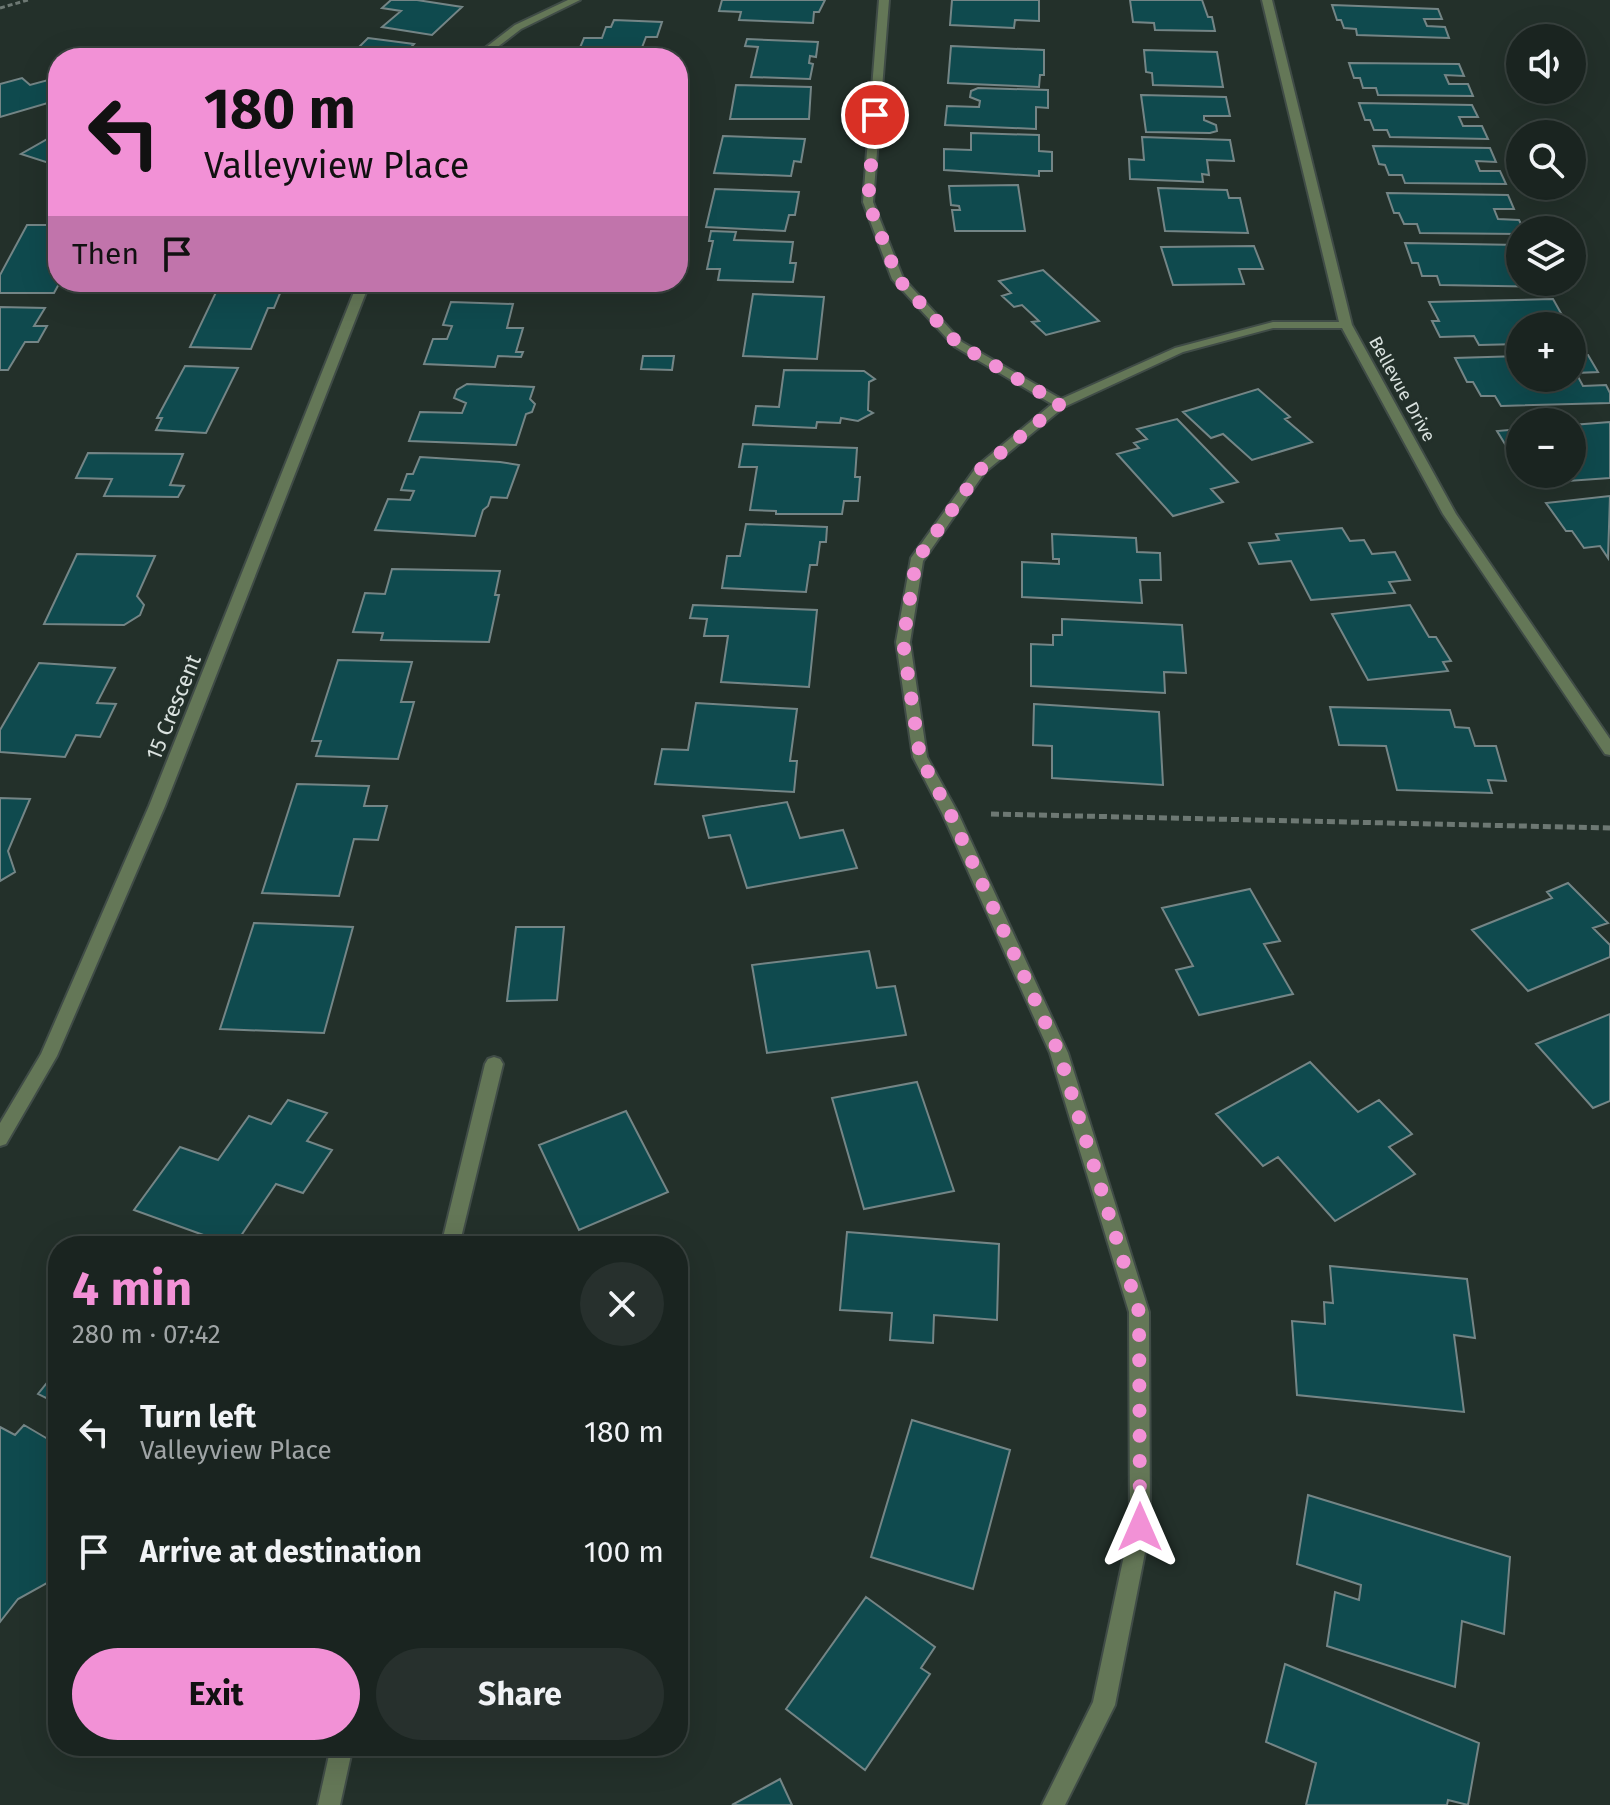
<!DOCTYPE html>
<meta charset="utf-8">
<style>
:root{--surface:#1a2420;--page:#27302d;--text:#f1f3f6;--muted:#9fa4a5;--line:#38413e;--accent:#f291d6}
body{margin:0;font-family:"Fira Sans",sans-serif;background:var(--page);color:var(--text);height:100vh;display:flex;flex-direction:column;font-size:30px;white-space:nowrap}
*{box-sizing:border-box;margin:0}
p{font-size:26px;color:var(--muted)}
.icon{flex:none;width:44px;height:44px;fill:none;stroke:currentColor;stroke-width:2;stroke-linecap:round;stroke-linejoin:round}
.map{position:relative;flex:1;overflow:hidden}
.sheet{position:absolute;left:48px;top:1236px;width:640px;height:520px;display:flex;flex-direction:column;background:var(--surface);border-radius:32px;box-shadow:0 8px 32px #0002,0 0 0 2px var(--line)}
.sheet>*{flex:none}
.hud{position:absolute;left:48px;top:48px;width:640px;height:244px;border-radius:32px;box-shadow:0 8px 32px #0002,0 0 0 2px var(--line);background:#f291d6;color:#111;overflow:hidden}
.tools{position:absolute;left:1506px;top:24px;display:grid;gap:16px}
.tools a{display:grid;place-items:center;width:80px;height:80px;border-radius:50%;background:var(--surface);box-shadow:0 8px 32px #0002,0 0 0 2px var(--line);font-size:40px}
.pin{position:absolute;display:grid;place-items:center;width:68px;height:68px;color:#fff;margin:-34px;border:4px solid #fff;border-radius:50%;box-shadow:0 2px 8px #0007}
.me{position:absolute;width:88px;margin:-44px;rotate:0deg;stroke-linejoin:round;filter:drop-shadow(0 0 6px #0008)}
.turn{display:flex;align-items:center;gap:28px;height:168px;padding:0 24px;font-size:36px}
.turn .icon{width:104px;height:104px;stroke-width:2.5}
.turn b{display:block;font-size:56px;line-height:68px}
.then{display:flex;align-items:center;height:76px;padding:0 24px;background:#0003;gap:16px;font-size:30px}
.round{display:grid;place-items:center;flex:none;width:84px;height:84px;border-radius:42px;background:var(--page)}
.headline{display:flex;align-items:center;justify-content:space-between;height:136px;padding:0 24px}
h1{font-size:48px;font-weight:700;line-height:60px;color:var(--accent)}
.primary-button{display:flex;gap:16px;margin-top:auto;padding:16px 24px}
.primary-button a{flex:1;height:92px;border-radius:48px;background:var(--accent);color:#111;font-size:32px;font-weight:700;line-height:92px;text-align:center}
.primary-button a+a{background:var(--page);color:var(--text)}
ul{padding:0;list-style:none}
li{display:flex;align-items:center;gap:24px;height:120px;padding:0 24px}
li div{flex:1}
li b{display:block;font-size:30px}
li em{font-style:normal}
.map>svg:first-child{display:block}
</style>
<div class="map">
<svg width="1610" height="1805" viewBox="0 0 1610 1805">
<rect width="100%" height="100%" fill="#23302a"/>
<path fill="#0f4a4e" stroke="#748586" stroke-width="2" d="M391 0H417L462 7 432 35 382 27 401 11 382 8Z
M722 0H825L819 12H814L813 23 739 20 741 12 719 11Z
M952 0H1039V21L1015 20 1014 28 950 25Z
M1130 0H1202L1208 17H1212L1215 31 1155 30 1154 23 1133 22Z
M1332 5 1438 9 1442 19H1424L1427 26 1445 27 1449 38 1357 35 1356 29 1344 28 1341 20H1337Z
M614 20 662 22 657 37H646L638 58 576 57 584 38H602L606 27H611Z
M368 38 414 44 404 55H408L405 58H348Z
M747 39 818 42 816 57 810 56 809 63 813 64 810 79 751 77 758 47 745 46Z
M951 46 1044 50V75H1040L1039 87 948 83Z
M1144 50 1217 52 1223 87 1153 85 1152 73 1146 72Z
M1349 63 1459 64 1464 76 1445 75 1449 84H1468L1473 96 1378 95 1376 88H1363L1360 78H1354Z
M22 78 30 85 48 80 58 89V100L0 117V84Z
M736 85 811 87 809 119H730Z
M978 88 1048 90V108L1036 107V129L945 125 947 106 979 107 980 101 970 97 971 91Z
M1141 95 1226 97 1230 116H1204V120L1216 125 1217 131 1210 133 1146 132Z
M1359 103 1472 105 1478 117H1459L1463 126H1482L1488 139 1390 137 1387 130H1374L1370 120H1365Z
M58 133V161L52 164 21 154Z
M971 133 1039 135V151L1052 152V171H1039V176L944 170V149L971 150Z
M723 136 805 139 801 162 794 161 791 176 714 173Z
M1142 137 1230 140 1234 161 1207 160 1209 175 1202 174 1203 182 1130 179 1129 159 1144 160Z
M1373 146 1490 148 1496 162 1476 161 1480 171H1500L1506 184 1405 183 1402 175H1389L1385 165 1379 164Z
M1018 185 1025 231H955L952 210H960L959 206 951 205 949 186Z
M1158 188 1227 190 1229 198H1240L1248 233 1165 231Z
M715 189 799 192 795 215H789L785 231 706 227Z
M1387 193 1508 195 1514 209H1494L1498 219 1519 220 1524 230H1520V234L1420 233 1417 224H1404L1399 213H1394Z
M27 225H58L60 282 54 293H0V275Z
M711 231 736 232 734 240 793 242 790 263H796L793 282 718 280 720 269H707L713 241H709Z
M1405 243 1520 245V260H1517L1520 282H1547L1549 287 1440 285 1437 276H1422L1418 263H1412Z
M1254 246 1263 269H1239L1244 284 1173 285 1161 247Z
M1043 270 1099 321 1046 335 1032 322 1039 321 1022 305 1014 307 1002 296 1011 293 999 281Z
M453 282H517L516 286H496L495 290 450 289Z
M218 288 281 291 274 308H268L251 349 190 347Z
M753 294 824 297 817 359 743 356Z
M1553 299 1562 315H1543L1549 326H1520V344L1479 345 1474 336 1440 337 1432 321H1439L1429 302Z
M451 302 513 304 507 328H523L516 352H523L521 357 498 356 495 367 424 364 433 339H447L452 326 443 325Z
M0 307 45 308 34 326H47L38 342H25L8 370H0Z
M1572 355H1588L1598 372 1576 373 1583 386 1606 385 1610 393V403L1501 406 1495 396H1481L1473 382H1467L1455 358 1520 356V378H1572Z
M643 356H674L672 370 641 369Z
M185 366 238 368 206 433 156 430 162 418H157Z
M784 370 864 371 875 379 869 382 868 410 873 413 858 421 841 418 840 423 817 422 816 428 753 425 756 406 779 407Z
M467 384 534 387 530 399 535 404 532 412 526 414 516 445 409 441 420 412 462 413 466 403 454 398 457 390Z
M1258 389 1290 417 1285 419 1312 442 1252 460 1223 434 1211 438 1183 412Z
M1177 419 1238 482 1211 489 1223 502 1173 516 1117 454 1139 448 1134 443 1147 439 1137 429Z
M1610 422V478L1553 482 1547 474H1572V425Z
M1520 429V457H1513L1497 431Z
M743 444 857 448 855 477H860L858 501H844L842 514H776V511L750 510 757 467H739Z
M88 453 183 454 170 485 184 486 178 497 104 496 112 479 76 478Z
M420 457 500 462 519 465 507 498 491 497 488 506 483 510 475 536 375 530 388 499 410 500 414 491 401 490 407 474H413Z
M1610 496 1608 558 1600 546 1584 548 1572 531H1566L1546 503Z
M746 524 827 527 826 542H820L817 565H810L806 592 722 588 727 556H740Z
M1342 528 1350 541 1364 540 1372 554 1395 552 1410 580 1389 582 1395 593 1311 600 1291 561 1259 564 1249 543 1279 540 1276 534Z
M1052 534 1136 538 1137 552 1160 553 1161 580H1140L1142 603 1022 597V562L1059 564V559H1053Z
M77 554 155 556 137 596 144 605 140 615 124 625 44 624Z
M392 569 500 571 495 595H499L489 642 381 640 383 633 353 632 365 593 385 594Z
M693 605 817 610 809 687 721 682 728 636H704L707 619 690 618Z
M1410 605 1429 637H1436L1451 661 1443 662 1448 671 1368 680 1332 614Z
M1062 619 1182 625 1186 673 1164 672 1165 693 1031 686V644L1053 645V635H1062Z
M338 660 412 662 401 702H414L398 759 316 756 321 741H312Z
M39 663 115 668 97 703 116 704 100 737 76 735 65 757 0 752V730Z
M696 703 797 709 790 761H797L794 792 655 784 662 749 688 750Z
M1034 704 1159 712 1163 785 1052 778V746L1033 745Z
M1330 707 1450 710 1455 727 1469 728 1475 746H1496L1506 781 1488 780 1492 793 1397 790 1386 746 1339 745Z
M297 784 369 786 364 806H387L378 840 354 839 339 896 262 893Z
M0 798 30 799 8 851 15 872 0 881Z
M787 802 800 838 843 830 857 868 747 888 730 835 709 838 703 816Z
M1568 883 1608 923 1593 928 1610 945V957L1528 991 1472 930 1552 898 1547 892Z
M1250 889 1280 941 1264 944 1293 994 1199 1015 1176 970 1193 966 1162 908Z
M254 923 353 927 324 1033 220 1029Z
M516 927H564L557 1000 507 1001Z
M869 951 877 988 895 986 906 1035 767 1053 752 965Z
M1610 1014V1101L1593 1108 1536 1044Z
M1310 1062 1358 1112 1379 1100 1412 1134 1389 1147 1415 1174 1335 1221 1278 1157 1263 1166 1216 1114Z
M917 1082 954 1191 864 1209 832 1098Z
M288 1100 327 1113 307 1141 332 1150 303 1193 276 1184 234 1246 134 1210 180 1147 218 1160 249 1116 271 1124Z
M626 1111 668 1192 579 1230 539 1145Z
M847 1232 999 1244 997 1320 934 1315 933 1343 890 1340 892 1313 840 1310Z
M1330 1266 1467 1279 1475 1338 1454 1335 1464 1412 1297 1395 1292 1321 1325 1324 1324 1302 1333 1303Z
M58 1369V1404L38 1394Z
M912 1420 1010 1450 973 1589 871 1557Z
M24 1425 58 1445V1577L18 1599 0 1622V1427L15 1435Z
M1308 1495 1510 1557 1504 1634 1462 1621 1455 1687 1327 1646 1335 1592 1359 1600 1361 1585 1297 1564Z
M866 1597 935 1647 921 1668 930 1674 865 1770 786 1709Z
M1285 1664 1479 1743 1468 1805 1448 1800 1447 1805H1306L1316 1763 1266 1742Z
M780 1779 792 1805H732Z"/>
<g fill="none" stroke-linecap="round" stroke-linejoin="round">
<g stroke="#404c47" stroke-width="4">
<path id="service" d="M494 1057 500 1059 503 1064 459 1246H441L485 1064 488 1059Z
M331 1746H353L340 1805H318Z"/>
</g>
<g stroke="#404c47" stroke-width="4">
<path id="minor" d="M568 0H580L521 29 483 58H472L515 25Z
M879 0H889L873 202 903 278 962 342 1061 399 1175 348 1273 322H1339L1262 0H1272L1352 325 1456 514 1610 739V755L1605 754 1443 514 1342 328H1273L1183 352 1064 407 985 472 923 561 910 642 927 757 958 813 1068 1053 1149 1312 1150 1527 1115 1705 1065 1805H1042L1093 1702 1130 1527 1129 1312 1050 1053 942 813 913 757 896 642 911 558 977 466 1052 404 954 346 892 279 863 202Z
M358 282H370L165 806 57 1056 6 1144 0 1146V1123L41 1054 149 806Z"/>
</g>
<path stroke="#6d7873" stroke-width="3" stroke-dasharray="5 3" stroke-linecap="butt" d="M0 8 28 0"/>
<path stroke="#6d7873" stroke-width="5" stroke-dasharray="8 4" stroke-linecap="butt" d="M991 814 1610 828"/>
<use href="#service" fill="#647757" fill-rule="evenodd"/>
<use href="#minor" fill="#647757" fill-rule="evenodd"/>
</g>
<g fill="none" stroke-linecap="round" stroke-linejoin="round">
<path stroke="#f291d6" stroke-width="14" stroke-dasharray="0 25.2" d="M875 115 868 202 898 279 958 344 1060 404 981 469 916 561 903 642 920 757 950 813 1059 1053 1139 1312 1140 1527"/>
</g>
<g text-anchor="middle" stroke-width="6" stroke-linejoin="round" paint-order="stroke">
<g font-size="18" fill="#dae2df" stroke="#23302a">
<text transform="translate(1402 389) rotate(61)" y="6">Bellevue Drive</text>
</g>
<g font-size="22" fill="#dae2df" stroke="#23302a">
<text transform="translate(173 707) rotate(-68)" y="8">15 Crescent</text>
</g>
</g>
</svg>
<div class="tools">
<a><svg class="icon" aria-label="sound" viewBox="0 0 24 24"><path d="M4 9h4l5-4v14l-5-4H4zM17 9q2 3 0 6"/></svg></a>
<a><svg class="icon" aria-label="search" viewBox="0 0 24 24"><circle cx="10" cy="10" r="6"/><path d="M15 15l6 6"/></svg></a>
<a><svg class="icon" aria-label="layers" viewBox="0 0 24 24"><path d="M12 4l9 5-9 5-9-5zM3 14l9 5 9-5"/></svg></a>
<a>+</a>
<a>−</a>
</div>
<div class="pin" style="left:875px;top:115px;background:#d93025"><svg class="icon" aria-label="arrive" viewBox="0 0 24 24"><path d="M6 21V4h12l-3 4 3 4H6"/></svg></div>
<svg class="me" style="left:1140px;top:1527px" viewBox="-20 -20 40 40"><path d="M0-17L14 15 0 8-14 15z" fill="#f291d6" stroke="#fff" stroke-width="4"/></svg>
<div class="hud">
<div class="turn"><svg class="icon" aria-label="left" viewBox="0 0 24 24"><path d="M17 20v-9H6M10 6l-5 5 5 5"/></svg><div><b>180 m</b>Valleyview Place</div></div>
<div class="then">Then<svg class="icon" aria-label="arrive" viewBox="0 0 24 24"><path d="M6 21V4h12l-3 4 3 4H6"/></svg></div>
</div>
<section class="sheet">
<div class="headline"><div><h1>4 min</h1><p>280 m · 07:42</p></div><a class="round"><svg class="icon" aria-label="close" viewBox="0 0 24 24"><path d="M6 6l12 12M18 6L6 18"/></svg></a></div>
<ul>
<li><svg class="icon" aria-label="left" viewBox="0 0 24 24"><path d="M17 20v-9H6M10 6l-5 5 5 5"/></svg><div><b>Turn left</b><p>Valleyview Place</p></div><em>180 m</em></li>
<li><svg class="icon" aria-label="arrive" viewBox="0 0 24 24"><path d="M6 21V4h12l-3 4 3 4H6"/></svg><div><b>Arrive at destination</b></div><em>100 m</em></li>
</ul>
<div class="primary-button"><a>Exit</a><a>Share</a></div>
</section>
</div>
